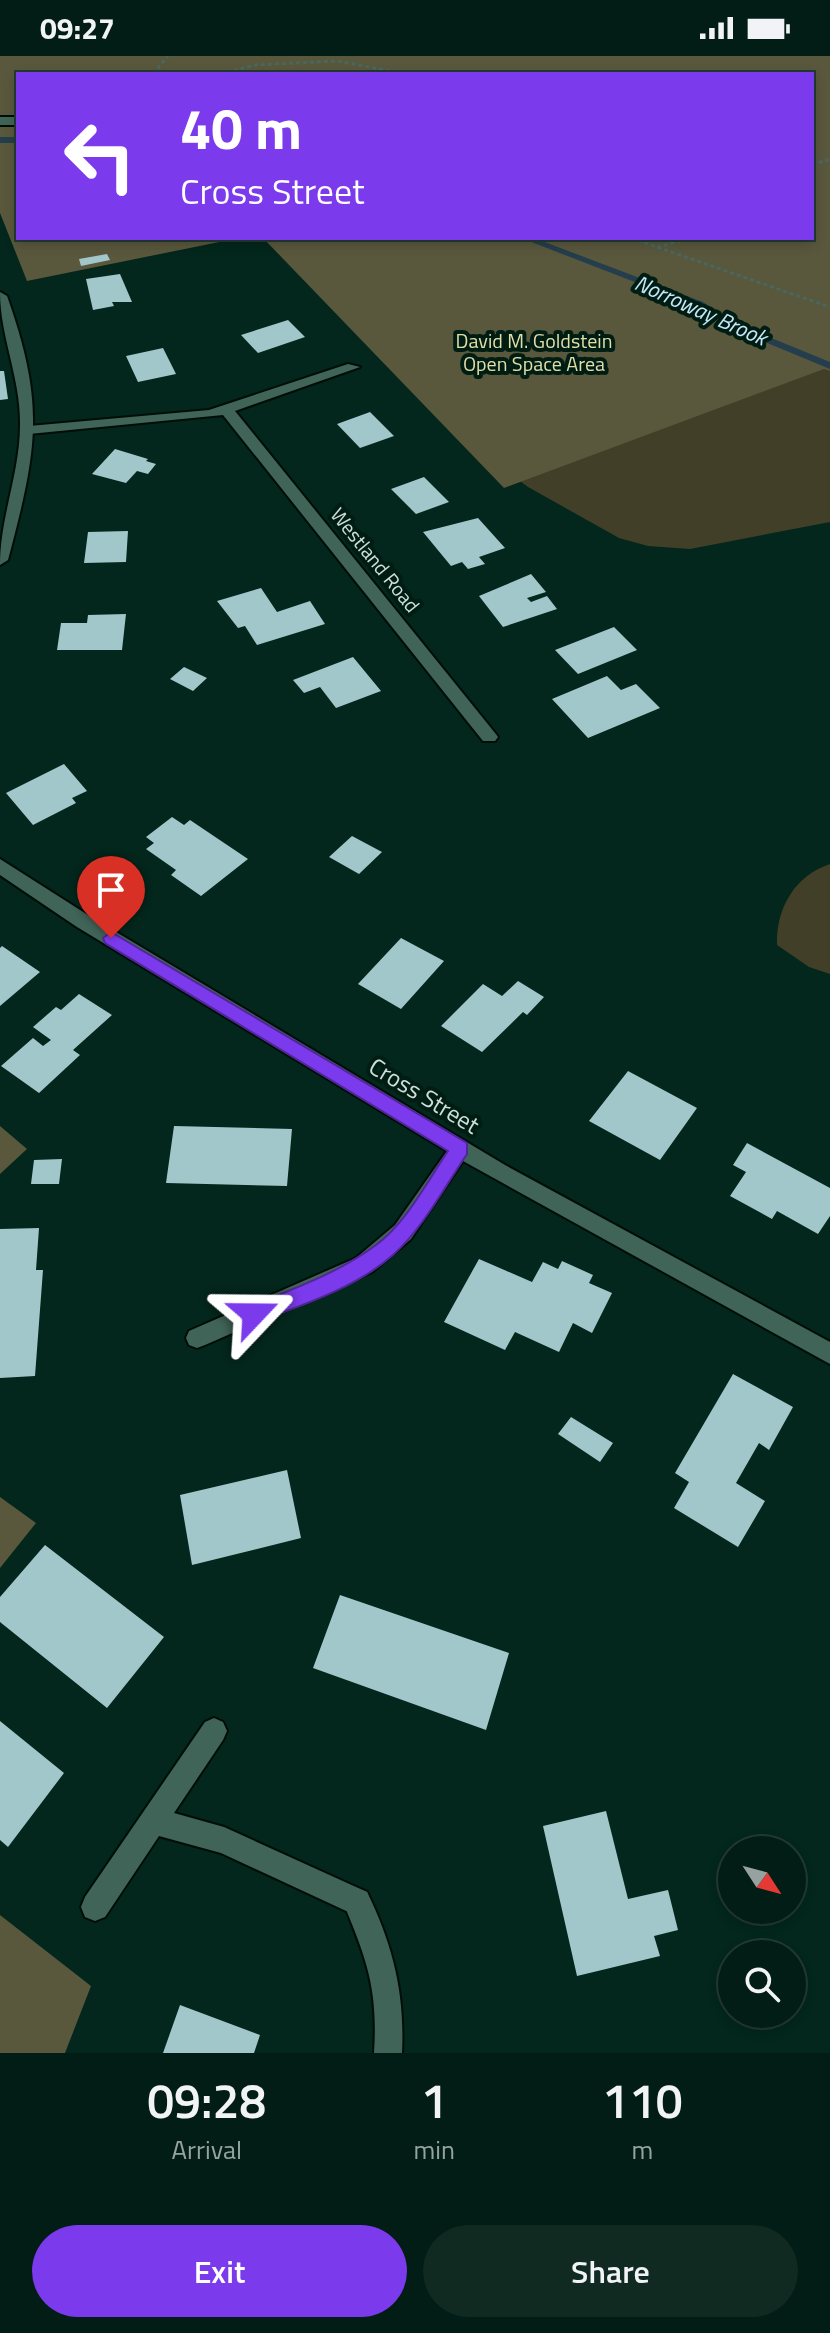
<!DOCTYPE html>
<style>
:root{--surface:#021d15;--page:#102a22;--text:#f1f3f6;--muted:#96a2a0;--line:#233b34;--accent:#7c3aed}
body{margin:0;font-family:"Titillium Web",sans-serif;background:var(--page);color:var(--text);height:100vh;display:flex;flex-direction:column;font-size:30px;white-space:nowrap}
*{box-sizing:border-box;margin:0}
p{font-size:26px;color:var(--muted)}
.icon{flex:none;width:44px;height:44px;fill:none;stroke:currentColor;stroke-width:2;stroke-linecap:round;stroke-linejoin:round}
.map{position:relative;height:1997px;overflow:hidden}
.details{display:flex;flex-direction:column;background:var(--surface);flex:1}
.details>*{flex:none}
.guide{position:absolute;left:16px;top:16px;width:798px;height:168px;border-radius:0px;box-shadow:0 4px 12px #0003,0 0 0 2px var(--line);background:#7c3aed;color:#fff;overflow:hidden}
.needle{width:52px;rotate:126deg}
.controls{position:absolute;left:718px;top:1780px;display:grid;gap:16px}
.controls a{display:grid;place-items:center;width:88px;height:88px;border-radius:50%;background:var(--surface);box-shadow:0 4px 12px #0003,0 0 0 2px var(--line);font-size:40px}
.pin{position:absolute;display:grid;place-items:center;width:68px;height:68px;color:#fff;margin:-82px -34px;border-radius:50% 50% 50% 0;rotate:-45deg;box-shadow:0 0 8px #0007}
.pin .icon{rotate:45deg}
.me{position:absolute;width:88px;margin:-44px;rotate:67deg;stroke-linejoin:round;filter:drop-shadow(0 0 6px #0008)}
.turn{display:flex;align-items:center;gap:28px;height:168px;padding:0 32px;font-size:36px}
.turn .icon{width:104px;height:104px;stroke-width:2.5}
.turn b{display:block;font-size:56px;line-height:68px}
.eta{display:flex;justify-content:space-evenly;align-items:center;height:136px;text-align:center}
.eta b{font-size:48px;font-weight:600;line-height:56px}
.primary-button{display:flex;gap:16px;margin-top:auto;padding:16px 32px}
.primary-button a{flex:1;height:92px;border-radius:48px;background:var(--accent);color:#fff;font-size:32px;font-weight:600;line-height:92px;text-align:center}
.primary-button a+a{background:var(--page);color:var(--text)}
.status{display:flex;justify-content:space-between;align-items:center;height:56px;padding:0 40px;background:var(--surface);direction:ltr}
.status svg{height:22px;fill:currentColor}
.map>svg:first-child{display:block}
</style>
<div class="status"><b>09:27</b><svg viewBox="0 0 49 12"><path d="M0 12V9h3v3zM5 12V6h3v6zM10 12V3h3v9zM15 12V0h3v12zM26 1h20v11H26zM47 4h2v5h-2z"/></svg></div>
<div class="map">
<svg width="830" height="1997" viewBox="0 0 830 1997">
<rect width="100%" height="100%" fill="#03271c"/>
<path fill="#413f27" d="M830 292V466L690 493 648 490 619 482 528 431 487 400Z
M830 808V918L809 911 777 889C776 853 794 820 830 808Z"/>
<path fill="#59573c" d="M0 0H830V315L824 313 504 432 263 182H812V18H18V182H239L27 225 0 157Z
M0 1070 27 1093 0 1118Z
M0 1441 36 1467 0 1512Z
M0 1859 91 1930 65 1997H0Z"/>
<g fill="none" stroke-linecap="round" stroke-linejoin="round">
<path fill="#243e4d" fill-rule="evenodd" d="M0 81H18V87H0Z
M521 182H534L703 246 737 268 830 306V313L731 272 697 250Z"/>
</g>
<path fill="#a1c7ca" d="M107 198 110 204 81 210 79 203Z
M120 218 132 246H112L114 250 93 254 86 223Z
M288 264 305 281 258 297 241 279Z
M163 292 176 318 138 326 126 300Z
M0 315H4L8 343 0 344Z
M370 356 394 380 360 392 337 368Z
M115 393 148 403 146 405 156 408 148 418 137 415 126 427 92 418Z
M424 421 449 446 416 458 391 433Z
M478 462 505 492 479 501 485 508 468 513 462 506 451 510 423 476Z
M128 475 126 506 84 507 88 476Z
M531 518 546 536 527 542 531 546 547 540 557 553 503 571 479 540Z
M261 532 277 556 310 545 325 568 257 589 245 570 238 572 217 545Z
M126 558 122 594H57L61 567H87L88 559Z
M614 571 637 594 578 618 555 594Z
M353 601 381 635 336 652 320 631 304 637 293 624Z
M184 611 207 622 193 635 170 623Z
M607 620 621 634 636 628 660 652 588 682 552 643Z
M64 708 87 735 72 742 76 747 33 769 6 737Z
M172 761 184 769 190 764 248 803 201 840 171 819 176 814 146 793 154 787 146 781Z
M352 780 382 796 359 818 329 801Z
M401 882 444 905 401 953 358 928Z
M2 890 40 916 0 950V892Z
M518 925 544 941 527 959 523 956 482 996 441 970 483 928 502 940Z
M79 938 112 959 73 994 80 999 39 1037 1 1010 33 982 43 990 51 984 33 971 56 951 61 954Z
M628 1015 697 1052 660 1104 589 1065Z
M174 1070 292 1073 287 1130 166 1127Z
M747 1087 830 1132V1160L818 1178 777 1155 772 1163 730 1140 746 1116 733 1109Z
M62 1103 59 1128H31L34 1104Z
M39 1172 36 1214H43L35 1320 0 1322V1173Z
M479 1203 532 1226 543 1206 558 1213 562 1205 593 1219 589 1227 612 1237 592 1277 573 1267 559 1296 515 1276 505 1294 444 1266Z
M733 1318 793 1351 769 1394 759 1387 736 1427 765 1445 738 1491 674 1452 689 1426 675 1417Z
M571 1361 613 1387 600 1406 558 1378Z
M287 1414 301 1482 192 1509 180 1439Z
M45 1489 164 1581 107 1652 0 1566V1541Z
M340 1539 509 1597 486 1674 313 1612Z
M0 1665 64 1717 8 1791 0 1784Z
M606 1755 628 1843 668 1834 678 1874 654 1880 660 1900 577 1920 543 1770Z
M180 1949 260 1979 254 1997H163Z"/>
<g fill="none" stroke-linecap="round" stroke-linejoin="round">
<g stroke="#000e07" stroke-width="4">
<path id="service" d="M0 61H18V69H0Z
M214 1662 223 1666 227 1675 223 1684 174 1757 224 1771 367 1836 371 1846 367 1856 357 1860 221 1797 159 1780 105 1861 95 1865 85 1861 81 1851 85 1841 205 1666Z"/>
</g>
<g stroke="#000e07" stroke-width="4">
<path id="minor" d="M348 308 360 311 235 355 495 677 498 681 495 685H483L223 359 29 378 22 374 29 370 209 354Z
M0 803 91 861 505 1109 830 1286V1308L463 1105 411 1183 372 1216 205 1289 197 1292 189 1289 186 1282 189 1275 356 1202 395 1169 447 1095 77 871 0 819Z
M357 1832 367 1836C393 1889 405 1938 402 1997H374C378 1933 367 1904 343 1846L347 1836Z"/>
</g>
<g stroke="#000e07" stroke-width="4">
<path id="secondary" d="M0 236 7 240C46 350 37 394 8 504L0 509C0 461 20 417 20 369 21 323 0 281 0 236Z"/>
</g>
<path stroke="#4a675e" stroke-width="3" stroke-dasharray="4 3" stroke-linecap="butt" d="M153 18 168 0
M220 18 255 9 338 5 406 18
M812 109 830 103
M631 182 830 251
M657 191 691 182"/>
<use href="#service" fill="#416458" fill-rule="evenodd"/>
<use href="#minor" fill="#416458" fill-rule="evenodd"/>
<use href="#secondary" fill="#416458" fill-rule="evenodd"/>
</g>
<path fill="#7c3aed" stroke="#51269a" stroke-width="2" d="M111 876 467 1087V1098C444 1132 423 1172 393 1199 356 1232 300 1250 254 1267L246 1265 243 1258 246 1252C290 1234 337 1218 376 1189 406 1167 427 1126 448 1095L105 887 103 882Z"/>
<g text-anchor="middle" stroke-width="8" stroke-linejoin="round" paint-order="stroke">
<g font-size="20" fill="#e2dea8" stroke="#001d13">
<text x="534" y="292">David M. Goldstein<tspan x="534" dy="23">Open Space Area</tspan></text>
</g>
<g font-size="20" fill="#cee0d9" stroke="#001d13">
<text transform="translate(375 504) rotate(51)" y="7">Westland Road</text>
</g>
<g font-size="22" font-style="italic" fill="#c7e7fa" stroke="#001d13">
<text transform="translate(701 254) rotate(24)" y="8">Norroway Brook</text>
</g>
<g font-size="24" fill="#cee0d9" stroke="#001d13">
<text transform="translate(424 1040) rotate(31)" y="8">Cross Street</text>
</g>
</g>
</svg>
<div class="controls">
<a><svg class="needle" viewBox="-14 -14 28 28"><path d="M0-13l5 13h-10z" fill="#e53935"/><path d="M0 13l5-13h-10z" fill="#96a2a0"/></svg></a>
<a><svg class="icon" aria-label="search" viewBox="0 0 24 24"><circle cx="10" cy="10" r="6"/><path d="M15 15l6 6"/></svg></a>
</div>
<div class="pin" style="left:111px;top:882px;background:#d93025"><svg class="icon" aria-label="arrive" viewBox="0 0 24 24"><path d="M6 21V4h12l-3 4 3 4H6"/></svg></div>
<svg class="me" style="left:254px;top:1258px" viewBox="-20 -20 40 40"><path d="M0-17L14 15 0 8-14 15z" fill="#7c3aed" stroke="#fff" stroke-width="4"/></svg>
<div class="guide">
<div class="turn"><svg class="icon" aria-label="left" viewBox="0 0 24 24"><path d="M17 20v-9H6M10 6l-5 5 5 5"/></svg><div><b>40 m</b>Cross Street</div></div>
</div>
</div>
<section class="details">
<div class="eta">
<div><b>09:28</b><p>Arrival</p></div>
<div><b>1</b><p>min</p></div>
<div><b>110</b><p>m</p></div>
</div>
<div class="primary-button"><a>Exit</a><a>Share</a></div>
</section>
